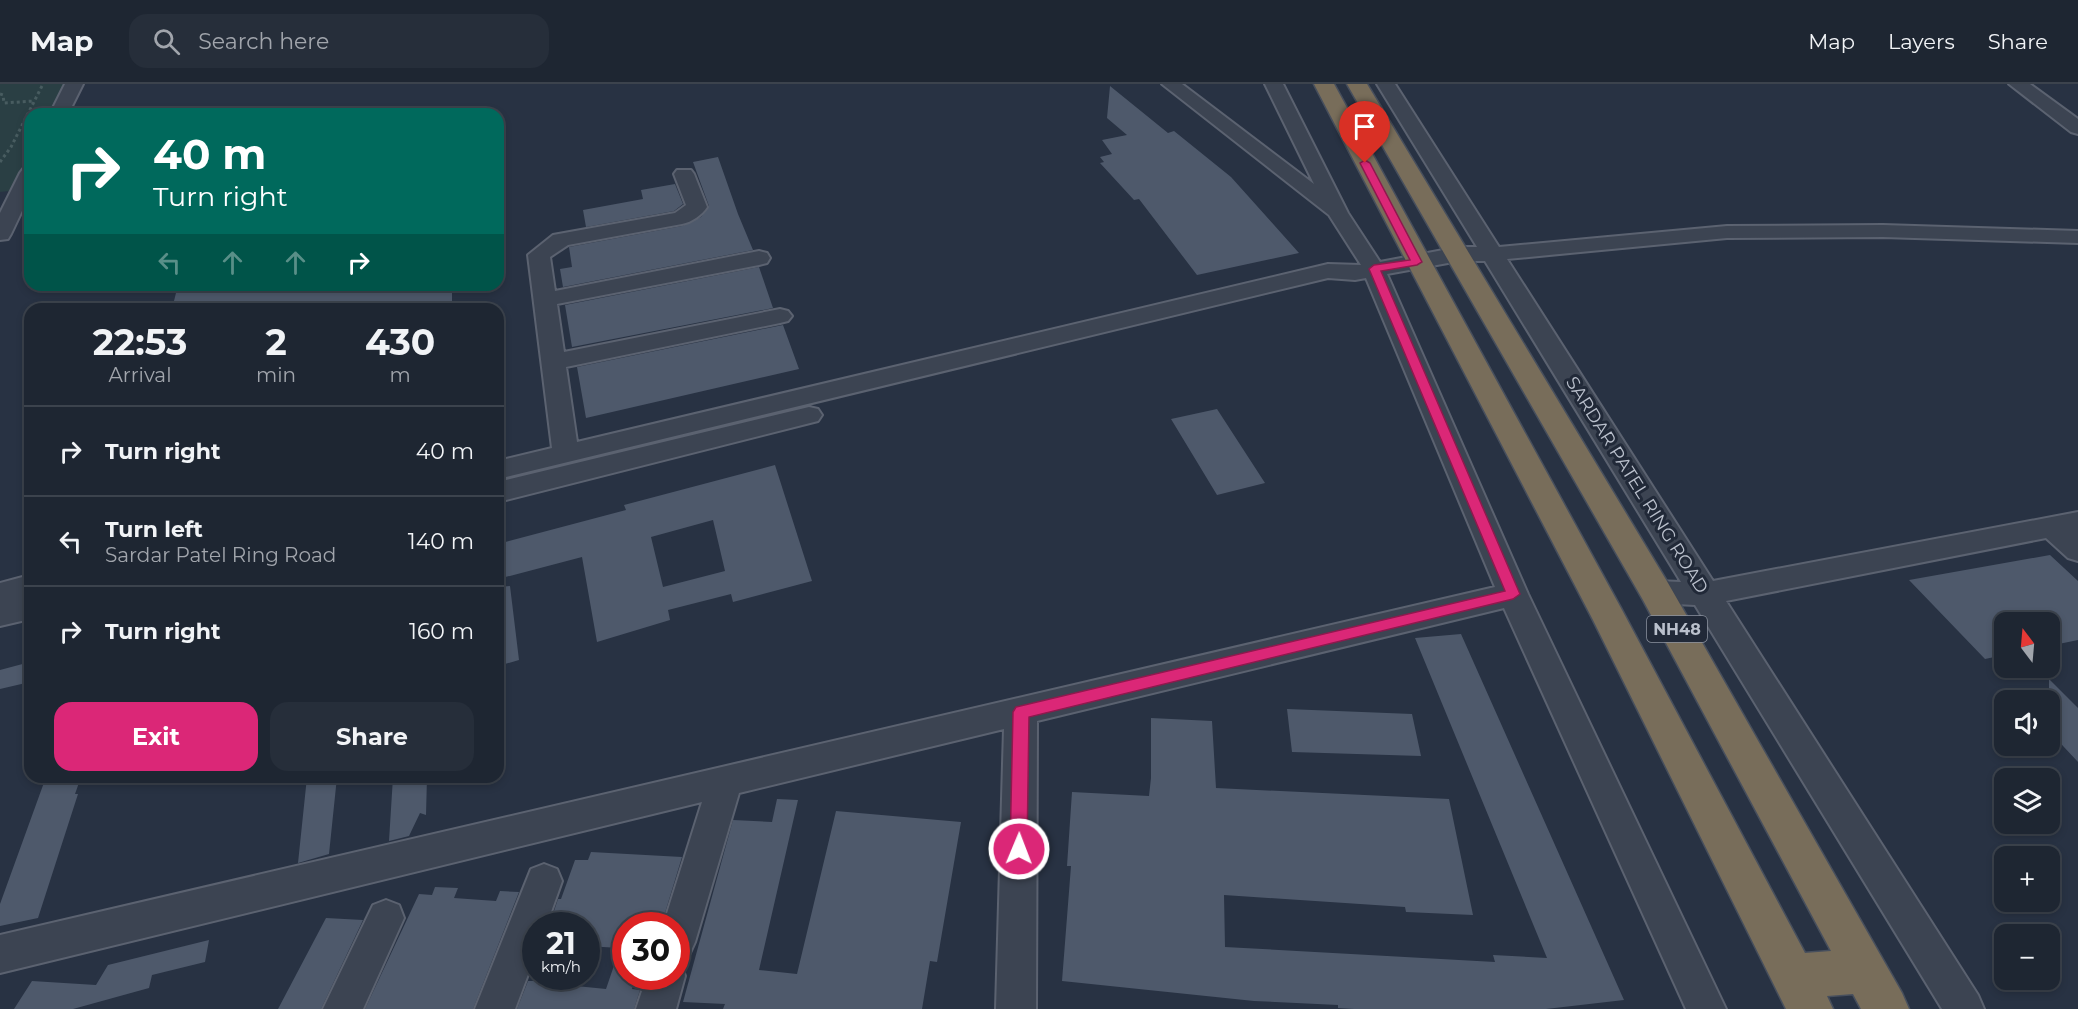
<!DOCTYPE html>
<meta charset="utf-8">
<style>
:root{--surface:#1e2632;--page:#262e3a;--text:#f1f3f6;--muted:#a1a5ac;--line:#3c434d;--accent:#db2777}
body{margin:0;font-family:Montserrat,sans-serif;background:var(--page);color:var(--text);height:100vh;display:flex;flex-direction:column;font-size:22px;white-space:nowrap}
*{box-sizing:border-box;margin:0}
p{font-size:20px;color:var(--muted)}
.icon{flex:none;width:33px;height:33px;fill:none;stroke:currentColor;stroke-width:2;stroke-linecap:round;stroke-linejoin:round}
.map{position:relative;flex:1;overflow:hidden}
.drawer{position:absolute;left:24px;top:219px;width:480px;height:480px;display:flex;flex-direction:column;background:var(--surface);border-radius:18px;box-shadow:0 3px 9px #0003,0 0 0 2px var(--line)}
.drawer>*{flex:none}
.hud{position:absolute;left:24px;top:24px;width:480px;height:183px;border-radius:18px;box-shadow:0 3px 9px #0003,0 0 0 2px var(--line);background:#00695c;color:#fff;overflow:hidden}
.needle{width:39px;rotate:344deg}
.fabs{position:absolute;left:1994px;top:528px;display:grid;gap:12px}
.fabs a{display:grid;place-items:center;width:66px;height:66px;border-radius:12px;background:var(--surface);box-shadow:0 3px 9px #0003,0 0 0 2px var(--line);font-size:30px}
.speed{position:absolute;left:522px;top:828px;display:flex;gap:12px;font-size:30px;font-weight:700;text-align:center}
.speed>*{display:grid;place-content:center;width:78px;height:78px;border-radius:50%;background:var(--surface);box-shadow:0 3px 9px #0003,0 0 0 2px var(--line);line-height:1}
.speed small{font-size:15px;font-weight:400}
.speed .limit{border:9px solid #d22;background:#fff;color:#111}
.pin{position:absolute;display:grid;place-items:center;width:51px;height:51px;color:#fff;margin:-62px -26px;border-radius:50% 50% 50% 0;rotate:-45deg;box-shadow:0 0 6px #0007}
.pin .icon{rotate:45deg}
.me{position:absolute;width:66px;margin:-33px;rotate:1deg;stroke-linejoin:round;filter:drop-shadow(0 0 4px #0008)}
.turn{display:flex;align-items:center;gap:21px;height:126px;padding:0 30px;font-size:27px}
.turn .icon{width:78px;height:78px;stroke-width:2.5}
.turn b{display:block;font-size:42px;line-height:51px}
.lanes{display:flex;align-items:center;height:57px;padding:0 30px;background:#0003;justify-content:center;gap:30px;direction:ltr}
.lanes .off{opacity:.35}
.eta{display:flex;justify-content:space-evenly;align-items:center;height:102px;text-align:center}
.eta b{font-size:36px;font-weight:700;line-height:42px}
.button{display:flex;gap:12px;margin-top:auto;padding:12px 30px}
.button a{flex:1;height:69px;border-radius:18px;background:var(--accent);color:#fff;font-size:24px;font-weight:700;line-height:69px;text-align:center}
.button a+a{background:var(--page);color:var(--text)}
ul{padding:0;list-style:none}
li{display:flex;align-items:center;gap:18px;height:90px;padding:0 30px;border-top:2px solid var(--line)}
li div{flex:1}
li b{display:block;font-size:22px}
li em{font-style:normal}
header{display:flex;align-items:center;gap:36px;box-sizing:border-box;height:84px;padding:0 30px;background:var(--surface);border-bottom:2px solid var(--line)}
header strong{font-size:28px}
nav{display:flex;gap:33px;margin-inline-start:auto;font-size:21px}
.search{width:420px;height:54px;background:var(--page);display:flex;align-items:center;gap:15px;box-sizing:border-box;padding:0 21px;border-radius:18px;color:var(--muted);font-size:22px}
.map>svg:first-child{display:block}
</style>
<header>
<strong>Map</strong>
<div class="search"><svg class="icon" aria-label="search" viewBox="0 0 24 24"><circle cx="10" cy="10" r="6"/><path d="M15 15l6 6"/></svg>Search here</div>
<nav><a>Map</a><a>Layers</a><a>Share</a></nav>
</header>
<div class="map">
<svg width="2078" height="925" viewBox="0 0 2078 925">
<rect width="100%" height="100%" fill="#283243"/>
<path fill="#2a3f44" d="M0 0H65L49 30H30V67L9 107 0 108Z"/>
<path fill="#4e596b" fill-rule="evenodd" d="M1110 2 1168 49 1174 47 1231 93 1299 169 1197 191 1139 115 1134 116 1100 79 1104 78 1100 73 1112 70 1102 56 1127 51 1107 34Z
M718 73 738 130 753 166 563 203 560 185 572 183 569 163 682 142 701 133 709 122 693 78Z
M675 100 683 120 674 127 586 143 583 126 643 115 641 106Z
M759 183 773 224 572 263 565 221Z
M178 201H452V223L440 225H172Z
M783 241 799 285 586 334 577 283Z
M1217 325 1265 399 1217 411 1171 335Z
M775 381 812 497 733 518 731 510 668 526 670 536 597 558 582 473 498 495V460L626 426 624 421ZM713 436 725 487 663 503 651 453Z
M2050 471 2078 497V556L2049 562V538H2004V571L1985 575 1909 496Z
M510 502 519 576 498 582V503Z
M1461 550 1624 916 1546 925H1354L1338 924V921L1254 917 1062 897 1071 782H1067L1072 708 1149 712 1151 694V634L1212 637 1216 704 1449 715 1473 831 1406 828 1405 823 1224 811 1225 863 1495 878 1493 871 1547 874 1415 554Z
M30 578V598L0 605V586Z
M2049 595 2078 624V678L2049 647Z
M1287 625 1412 630 1421 672 1292 668Z
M46 693H81L75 710H78L38 834 0 842V820Z
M307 693H337L329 770 298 779Z
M393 693H427L426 731 420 729 409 752 389 757Z
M777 715 798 716 759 886 797 890 836 727 961 738 937 878 930 877 922 925H723L725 920 683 918 733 736 772 738Z
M591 768 682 773 661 842H626V893L635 894 632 905 640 906 634 925H517L528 897H540L542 892H569L566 901 606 905 620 864 586 862V842H549L558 815H561L575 776H588Z
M435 803 458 804 454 814 496 817 500 807 519 808 473 925H365L419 810 432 811Z
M326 834 363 836 321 925H278Z
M209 856 205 878 152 891 149 904 73 925H14L32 897 96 901 108 881Z"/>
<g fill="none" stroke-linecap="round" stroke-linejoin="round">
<g stroke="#5b6270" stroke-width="4">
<path id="minor" d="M65 0H83L68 30H50Z
M1162 0H1182L1314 100 1265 0H1283L1348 129 1380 178 1459 163H1477L1377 0H1395L1499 163 1727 142 1883 141 2078 147V159L1883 153 1727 154 1507 175 1713 497 2078 428V477L2068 474 2046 454 1726 517 1978 911 1984 925H1942L1695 521 1656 519 1646 516 1641 508 1646 500 1656 497 1681 498 1485 177H1459L1387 190 1528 510 1726 925H1686L1504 524 1037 637 1036 925H996L1004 645 739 709 695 858 689 871 676 876V842H663L702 718 0 889V851L1495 503 1366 194 1355 196 1328 194 498 395V377L552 364 528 171 553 151 675 129 686 121 674 90 677 86H691L694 90 707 123C702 131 692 138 682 140L568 161 550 173 555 207 759 167 767 169 770 174 767 179 759 181 557 220 564 268 780 225 788 227 792 232 788 237 780 239 566 283 577 358 1328 180 1361 181 1329 131Z
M2009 0H2030L2078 35V50L2071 48Z
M30 83V110L11 150 8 155 0 156V129L20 89 23 85Z
M809 323 818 325 822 331 818 337 498 418V398Z
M30 491V535L0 542V499Z
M544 780 557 785 562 797 546 842H536V869L515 925H475L531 785Z
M386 816 399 821 404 834 363 925H323L373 821Z
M676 877 680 878 685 892 676 925H636L647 892H676Z"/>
</g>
<g stroke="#474f5d" stroke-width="3">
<path id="highway" d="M1314 0H1334L1622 526 1805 869 1831 867 1643 516 1347 0H1367L1668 499 1902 909 1909 925H1861L1853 910 1827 912 1833 925H1786L1593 536Z"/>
</g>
<path stroke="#485c60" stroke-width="3" stroke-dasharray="3 3" stroke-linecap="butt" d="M0 10 3 11 4 19 34 17
M0 78 11 63 43 0"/>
<use href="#minor" fill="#3c4452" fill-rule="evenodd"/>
<use href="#highway" fill="#786d5a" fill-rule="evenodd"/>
</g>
<path fill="#db2777" stroke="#8e194d" stroke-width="1.5" d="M1365 76 1370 79 1422 178 1417 181 1381 187 1520 510 1513 515 1029 633 1027 765 1025 771 1019 773 1013 771 1010 765 1013 628 1016 623 1505 507 1369 185 1374 181 1410 176 1360 79Z"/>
<g text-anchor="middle" stroke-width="6" stroke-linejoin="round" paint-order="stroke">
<rect fill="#212938" stroke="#8c93a0" stroke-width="1.5" x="1647" y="532" width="60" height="26" rx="4.5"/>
<g font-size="16" font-weight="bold" fill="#bac0cc">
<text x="1677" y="551">NH48</text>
</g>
<g font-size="18" fill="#bac0cc" stroke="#212938">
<text transform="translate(1637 401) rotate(58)" y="6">SARDAR PATEL RING ROAD</text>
</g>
</g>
</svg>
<div class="fabs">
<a><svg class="needle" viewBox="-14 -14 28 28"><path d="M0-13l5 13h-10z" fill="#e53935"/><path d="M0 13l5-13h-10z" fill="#a1a5ac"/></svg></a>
<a><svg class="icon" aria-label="sound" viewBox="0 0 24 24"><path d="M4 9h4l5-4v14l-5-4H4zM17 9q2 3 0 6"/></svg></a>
<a><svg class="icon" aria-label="layers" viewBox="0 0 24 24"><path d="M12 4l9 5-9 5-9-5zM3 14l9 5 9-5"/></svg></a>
<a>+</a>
<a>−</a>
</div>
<div class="speed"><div>21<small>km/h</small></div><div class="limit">30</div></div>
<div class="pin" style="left:1365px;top:79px;background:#d93025"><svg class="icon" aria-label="arrive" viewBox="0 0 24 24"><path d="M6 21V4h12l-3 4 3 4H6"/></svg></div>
<svg class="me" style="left:1019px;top:765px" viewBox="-20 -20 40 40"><circle r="17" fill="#db2777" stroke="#fff" stroke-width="3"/><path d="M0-11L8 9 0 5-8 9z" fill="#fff"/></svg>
<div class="hud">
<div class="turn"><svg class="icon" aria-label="right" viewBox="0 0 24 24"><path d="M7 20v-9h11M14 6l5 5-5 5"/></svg><div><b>40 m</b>Turn right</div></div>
<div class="lanes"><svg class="icon off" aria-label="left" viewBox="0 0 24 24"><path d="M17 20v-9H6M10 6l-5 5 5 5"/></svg><svg class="icon off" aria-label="ahead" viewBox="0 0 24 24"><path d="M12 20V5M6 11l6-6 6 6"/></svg><svg class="icon off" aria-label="ahead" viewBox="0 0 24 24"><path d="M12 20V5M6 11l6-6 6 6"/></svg><svg class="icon" aria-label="right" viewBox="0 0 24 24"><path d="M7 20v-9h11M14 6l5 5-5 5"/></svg></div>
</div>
<section class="drawer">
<div class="eta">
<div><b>22:53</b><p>Arrival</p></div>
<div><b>2</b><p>min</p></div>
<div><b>430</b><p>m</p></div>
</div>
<ul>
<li><svg class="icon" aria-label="right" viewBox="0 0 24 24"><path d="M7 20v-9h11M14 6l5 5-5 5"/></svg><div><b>Turn right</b></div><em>40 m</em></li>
<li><svg class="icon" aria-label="left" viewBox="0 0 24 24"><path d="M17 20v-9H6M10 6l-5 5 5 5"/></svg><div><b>Turn left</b><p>Sardar Patel Ring Road</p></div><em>140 m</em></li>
<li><svg class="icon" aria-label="right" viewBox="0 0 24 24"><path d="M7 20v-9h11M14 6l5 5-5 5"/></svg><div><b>Turn right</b></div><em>160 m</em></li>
</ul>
<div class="button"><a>Exit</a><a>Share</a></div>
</section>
</div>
